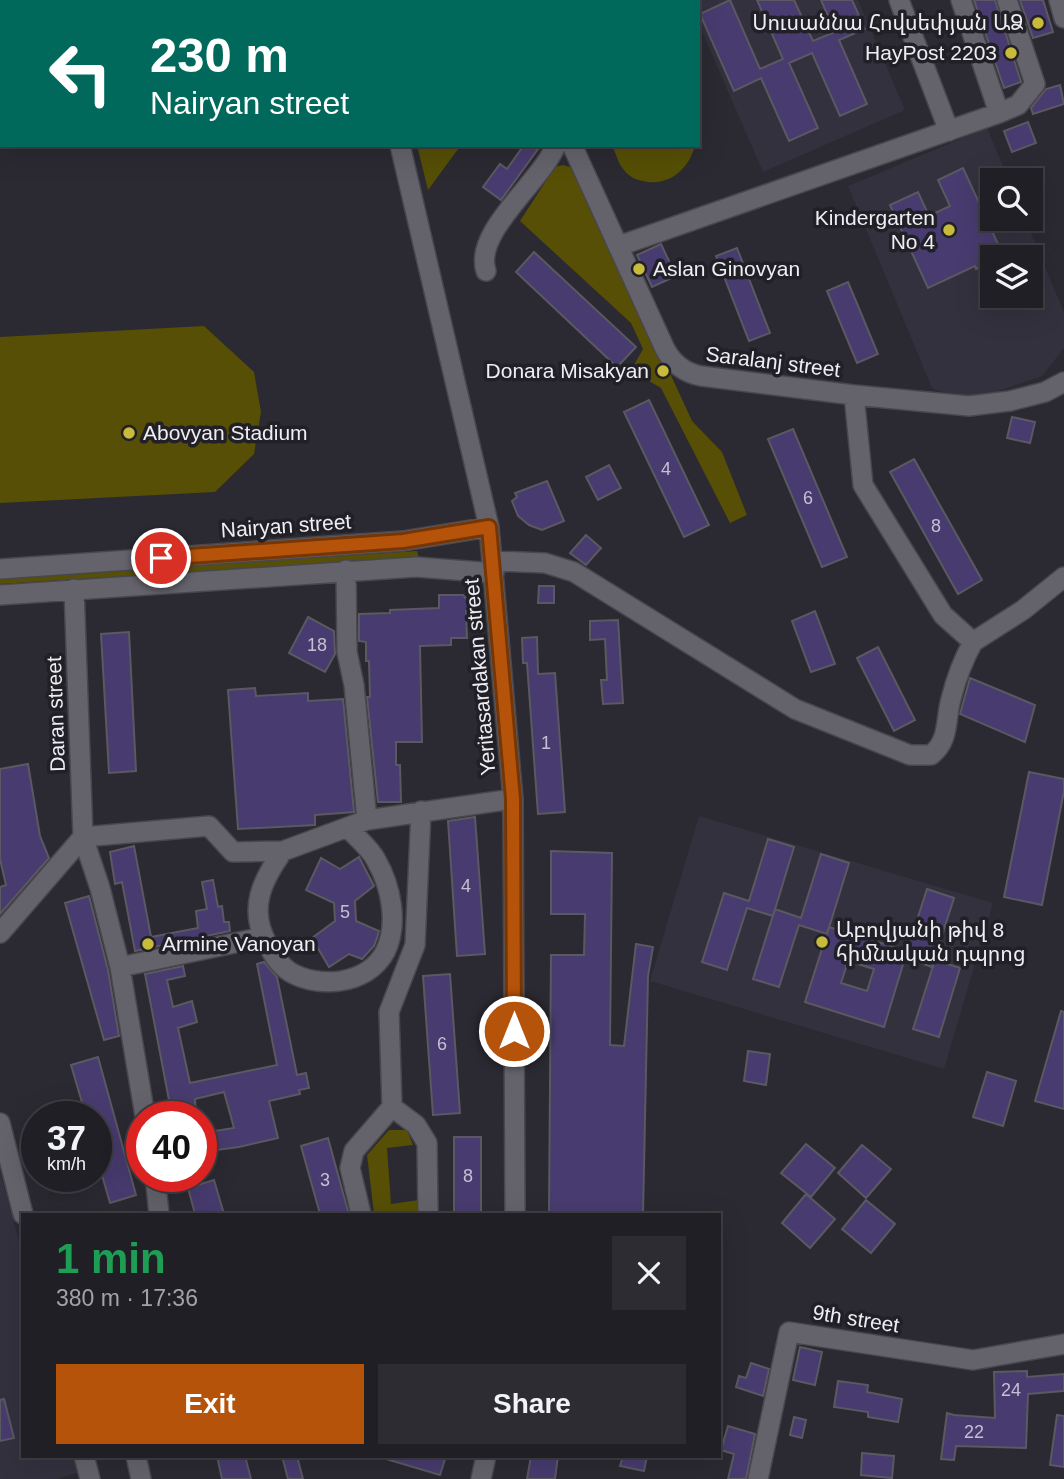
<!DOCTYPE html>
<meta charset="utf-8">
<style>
:root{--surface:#201f25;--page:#2d2c32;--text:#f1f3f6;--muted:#a2a2a7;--line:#3d3d42;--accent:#b45309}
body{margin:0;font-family:Arial,"Noto Sans Armenian",sans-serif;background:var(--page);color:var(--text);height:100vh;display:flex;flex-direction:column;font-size:26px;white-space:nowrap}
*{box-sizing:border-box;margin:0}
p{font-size:23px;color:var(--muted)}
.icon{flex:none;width:38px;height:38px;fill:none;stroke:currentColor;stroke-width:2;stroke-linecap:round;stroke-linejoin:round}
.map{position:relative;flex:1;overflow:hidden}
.drawer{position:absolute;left:21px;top:1213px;width:700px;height:245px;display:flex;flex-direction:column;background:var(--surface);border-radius:0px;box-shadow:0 7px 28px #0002,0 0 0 2px var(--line)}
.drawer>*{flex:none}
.hud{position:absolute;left:0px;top:0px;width:700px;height:147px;box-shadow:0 7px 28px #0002,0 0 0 2px var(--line);background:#00695c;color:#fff;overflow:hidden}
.tools{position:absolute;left:980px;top:168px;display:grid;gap:14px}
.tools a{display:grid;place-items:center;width:63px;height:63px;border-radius:0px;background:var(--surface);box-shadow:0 7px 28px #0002,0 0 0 2px var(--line);font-size:35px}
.speed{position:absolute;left:21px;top:1101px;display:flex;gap:14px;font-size:35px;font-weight:700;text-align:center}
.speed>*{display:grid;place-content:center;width:91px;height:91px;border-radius:50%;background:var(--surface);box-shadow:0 7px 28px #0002,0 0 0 2px var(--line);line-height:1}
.speed small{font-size:18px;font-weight:400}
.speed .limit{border:10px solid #d22;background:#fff;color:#111}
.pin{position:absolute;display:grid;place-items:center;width:60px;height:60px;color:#fff;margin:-30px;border:4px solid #fff;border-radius:50%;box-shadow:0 2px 7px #0007}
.me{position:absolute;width:77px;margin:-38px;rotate:0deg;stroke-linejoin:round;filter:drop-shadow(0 0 5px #0008)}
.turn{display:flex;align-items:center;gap:24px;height:147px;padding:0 35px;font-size:32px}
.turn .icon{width:91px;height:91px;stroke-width:2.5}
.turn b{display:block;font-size:49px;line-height:60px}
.round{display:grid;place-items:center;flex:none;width:74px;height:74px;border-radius:0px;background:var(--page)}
.head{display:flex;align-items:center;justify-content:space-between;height:119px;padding:0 35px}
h1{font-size:42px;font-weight:600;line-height:52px;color:#1e9e55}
.primary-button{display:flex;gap:14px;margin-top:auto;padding:14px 35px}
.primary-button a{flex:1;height:80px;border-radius:0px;background:var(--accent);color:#fff;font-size:28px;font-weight:600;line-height:80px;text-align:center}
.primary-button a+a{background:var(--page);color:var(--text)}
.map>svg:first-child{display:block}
</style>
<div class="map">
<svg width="1064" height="1479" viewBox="0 0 1064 1479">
<rect width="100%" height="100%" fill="#2b2931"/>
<path fill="#33313e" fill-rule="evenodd" d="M689 0H858L905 110 763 172 698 22V2Z
M987 128 1009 180H992V219H1025L1064 312V348L1042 376 981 397 951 396 932 388 848 186ZM992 257H1031V296H992Z
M699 816 993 903 944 1069 650 981Z
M0 1172 23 1255V1456H78L82 1471 58 1479H0Z"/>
<path fill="#564f05" d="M417 145H461L428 190Z
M612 145H695C689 170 668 187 643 181 636 180 628 176 624 170 618 164 616 153 612 145Z
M563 165 573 168 584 186 692 421 722 452 747 515 730 523 661 388 637 374 633 367 643 349 631 323 520 221 555 167Z
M204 326 254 372 261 412 254 454 215 492 0 503V337Z
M417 551 419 558 0 584V578Z
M389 1130H407L413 1145 387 1148 391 1204 419 1200 420 1214H374L367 1155Z"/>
<path fill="#483b6f" stroke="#5a5961" stroke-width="2" fill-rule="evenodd" d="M730 0 760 69 783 59 757 0H794L813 41 835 32 821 0H852L865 29 839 40 867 104 840 116 812 53 789 63 818 128 789 141 761 78 734 91 700 14Z
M974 0H995L1021 82 1004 88Z
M1020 0H1043L1053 32 1033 38Z
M1060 85 1064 104 1033 114 1031 108 1046 89Z
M1028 122 1036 143 1012 152 1004 131Z
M524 145H541L501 200 483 187 500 164 507 169Z
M963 168 1004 257H992V261L976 269 975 266 928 288 890 205 918 192 929 216 950 206 938 180Z
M661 244 676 276 652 287 637 255Z
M737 248 770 333 749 341 716 256Z
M534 252 636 347 617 367 516 272Z
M848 282 878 354 857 363 827 291Z
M649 400 709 525 684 537 624 412Z
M1012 417 1035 422 1030 443 1007 438Z
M793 429 847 557 822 567 768 439Z
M914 459 982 580 958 594 890 472Z
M609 465 621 488 598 500 586 477Z
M547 481 564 521 542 530 529 525 518 516 512 501 517 497 515 493Z
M586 535 601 548 586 565 570 553Z
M539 586H554V603H538Z
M439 595H463L470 603V611H466L467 638H451V645L420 646 422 742H396V765H400L401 802H378L367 697H370L369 661H366V642L359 641V614L390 613V610L439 608Z
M815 611 835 664 811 672 792 621Z
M308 617 334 631 335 654 325 672 289 653Z
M618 620 623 703 603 704 601 680H607L605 639 590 640V621Z
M129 632 136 771 109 773 101 634Z
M537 637 538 674 555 673 565 812 538 814 527 663H523L522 638Z
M878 647 915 720 894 731 857 658Z
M970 678 1035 705 1025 742 960 714Z
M255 688 256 696 308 693V701L343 699 354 812 315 815V825L238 829 228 690Z
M28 764 40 836 49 858 0 914V887L6 885 0 859V769Z
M1029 772 1064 779V791L1042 905 1004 897Z
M475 817 485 954 457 956 448 821Z
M768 839 794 847 773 916 747 908 727 970 702 962 724 893 749 901Z
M134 846 151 937 198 928 196 911 207 909 202 882 213 880 218 907 222 906 224 922H229L230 931 135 951 122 882 115 884 110 852Z
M551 851 612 853 610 1045 624 1046 636 944 653 947 648 976 643 1214H549L551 955H584L585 914H551Z
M821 854 849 863 827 934 799 925 779 987 753 979 775 909 801 918Z
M359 857 374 886 355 901 356 921 379 931 377 938 374 946 362 959 349 954 329 967 312 938 335 921 334 903 306 890 321 858 340 869Z
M927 889 954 898 932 967 905 958 884 1027 805 1002 829 927 907 951ZM848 961 874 969 867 991 841 983Z
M89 896 108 970 119 1036 104 1040 65 903Z
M935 960 960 968 939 1037 913 1029Z
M264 962 277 977 297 1075 306 1073 309 1088 299 1090 300 1094 269 1101 278 1138 239 1147 217 1150 214 1131 234 1128 224 1092 195 1099 196 1116H172L145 974 183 966 185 976 167 980 173 1007 192 1001 197 1022 178 1028 190 1083 277 1065 257 964Z
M450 974 460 1113 433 1115 423 976Z
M1061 1011 1064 1012V1109L1035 1101Z
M748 1051 770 1054 766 1085 744 1081Z
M98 1057 136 1195 110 1203 96 1154V1116H86L71 1065Z
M987 1072 1016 1081 1003 1126 973 1117Z
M454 1137H481V1214H454Z
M328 1138 346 1204 349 1214H320L301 1146Z
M806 1144 835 1168 811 1197 781 1173Z
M862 1145 891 1169 866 1198 838 1173Z
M214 1180 224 1214H195L188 1188Z
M806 1194 835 1219 810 1248 782 1223Z
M866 1200 895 1224 871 1253 842 1229Z
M800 1347 822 1352 815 1385 793 1380Z
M751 1363 769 1369 763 1396 736 1387 739 1376 746 1378Z
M1027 1371V1377L1064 1374V1391L1028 1394 1026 1448 956 1446 954 1460 941 1459 947 1413 954 1415 995 1418 994 1372Z
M838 1381 868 1385 867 1392 902 1399 898 1422 868 1417V1412L834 1407Z
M4 1399 14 1438 0 1441V1400Z
M1057 1415 1064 1416V1467L1050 1465Z
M794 1417 806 1420 802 1438 790 1435Z
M728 1426 755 1434 746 1479H728L734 1454 721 1450Z
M862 1453 894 1456 892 1478 861 1475Z
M217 1456H245L251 1479H222Z
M282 1456H297L303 1479H288Z
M386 1456H446L440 1475 386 1459Z
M531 1456H558L555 1479H527Z
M623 1456H647L644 1471 620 1466Z"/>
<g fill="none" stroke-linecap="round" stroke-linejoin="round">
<g stroke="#48474d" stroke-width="22">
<path id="minor" d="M508 0 509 2
M899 0 949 131
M961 0 999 113
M1059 0 1064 18
M413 2 414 0
M400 145 489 527 513 799 515 1214
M572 145 665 349C673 364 685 373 701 376L854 395 969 406 1010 401 1045 392 1064 382
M619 246 999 113 1018 105 1035 84 1007 0
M486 271C473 232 542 181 556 145
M493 561 545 563 574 572 795 709 910 755H931C950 740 945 720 951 699 956 679 963 660 973 642L943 615 863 485 854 395
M0 569 403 541 489 527
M346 570 347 652 354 685 367 820
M0 595 416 567 494 573
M973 642 1023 610 1064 577
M421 811 415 945 389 1012 392 1107 416 1125 427 1143 428 1214
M283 851C262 880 248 909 267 943 273 955 279 965 290 972 319 989 367 985 385 952 399 924 391 886 376 860 370 848 357 838 348 828
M0 933 83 837 74 589
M120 967 263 937
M145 1116 120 967 100 888 83 837 209 826 233 852 283 851 367 820 513 799
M0 1123 23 1214
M155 1176 159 1214
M361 1214 350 1168 354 1151 392 1107
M84 1456 90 1479
M136 1456 141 1479
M481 1479 486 1456
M758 1479 789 1332 973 1360 1064 1344"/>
</g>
<use href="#minor" stroke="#64636c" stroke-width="19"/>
</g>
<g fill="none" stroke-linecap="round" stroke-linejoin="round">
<g stroke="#753606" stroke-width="18">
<path id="route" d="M161 558 403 541 489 527 513 799 514 1031"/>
</g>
<use href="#route" stroke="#b45309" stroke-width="12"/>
</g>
<g fill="#c8bb3b" stroke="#212027" stroke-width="2.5">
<circle cx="1038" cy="23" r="7"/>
<circle cx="1011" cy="53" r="7"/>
<circle cx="949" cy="230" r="7"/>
<circle cx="639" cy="269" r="7"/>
<circle cx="663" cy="371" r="7"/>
<circle cx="129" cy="433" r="7"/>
<circle cx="822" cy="942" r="7"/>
<circle cx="148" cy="944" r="7"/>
</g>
<g text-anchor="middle" stroke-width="7" stroke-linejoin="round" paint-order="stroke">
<g font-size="18" fill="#c4c0d2">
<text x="666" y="475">4</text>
<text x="808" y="504">6</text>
<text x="936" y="532">8</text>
<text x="317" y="651">18</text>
<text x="546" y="749">1</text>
<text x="466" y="892">4</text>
<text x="345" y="918">5</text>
<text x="442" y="1050">6</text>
<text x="468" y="1182">8</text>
<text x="325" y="1186">3</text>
<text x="1011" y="1396">24</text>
<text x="974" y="1438">22</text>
</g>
<g font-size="21" fill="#eeedf3" stroke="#212027" text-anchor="end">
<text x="1024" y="30">Սուսաննա Հովսեփյան ԱՁ</text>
<text x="997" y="60">HayPost 2203</text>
<text x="935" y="225">Kindergarten<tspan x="935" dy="24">No 4</tspan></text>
<text x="653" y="276" text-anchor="start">Aslan Ginovyan</text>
<text x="649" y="378">Donara Misakyan</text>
<text x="143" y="440" text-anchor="start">Abovyan Stadium</text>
<text x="836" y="937" text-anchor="start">Աբովյանի թիվ 8<tspan x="836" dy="24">հիմնական դպրոց</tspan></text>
<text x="162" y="951" text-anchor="start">Armine Vanoyan</text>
</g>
<g font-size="21" fill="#eeedf3" stroke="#212027">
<text transform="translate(773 362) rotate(7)" y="7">Saralanj street</text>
<text transform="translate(286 526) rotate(-4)" y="7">Nairyan street</text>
<text transform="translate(480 677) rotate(-95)" y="7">Yeritasardakan street</text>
<text transform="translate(56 714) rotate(-92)" y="7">Daran street</text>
<text transform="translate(856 1319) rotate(9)" y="7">9th street</text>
</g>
</g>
</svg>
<div class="tools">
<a><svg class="icon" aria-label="search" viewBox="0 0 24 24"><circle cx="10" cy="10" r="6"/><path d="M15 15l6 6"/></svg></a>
<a><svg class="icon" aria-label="layers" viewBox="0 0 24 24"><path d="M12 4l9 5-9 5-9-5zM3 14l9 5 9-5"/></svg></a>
</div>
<div class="speed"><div>37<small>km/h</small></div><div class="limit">40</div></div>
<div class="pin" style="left:161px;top:558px;background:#d93025"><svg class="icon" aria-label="arrive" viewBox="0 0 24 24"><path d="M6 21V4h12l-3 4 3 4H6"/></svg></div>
<svg class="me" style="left:514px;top:1031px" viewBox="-20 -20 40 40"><circle r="17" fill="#b45309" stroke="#fff" stroke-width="3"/><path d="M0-11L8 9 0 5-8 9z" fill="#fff"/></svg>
<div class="hud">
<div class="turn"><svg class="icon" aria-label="left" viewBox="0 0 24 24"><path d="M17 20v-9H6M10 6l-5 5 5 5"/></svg><div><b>230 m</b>Nairyan street</div></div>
</div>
<section class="drawer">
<div class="head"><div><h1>1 min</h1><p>380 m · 17:36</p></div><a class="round"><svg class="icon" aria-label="close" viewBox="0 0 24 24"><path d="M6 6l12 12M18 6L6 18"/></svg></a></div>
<div class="primary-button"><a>Exit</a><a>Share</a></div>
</section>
</div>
